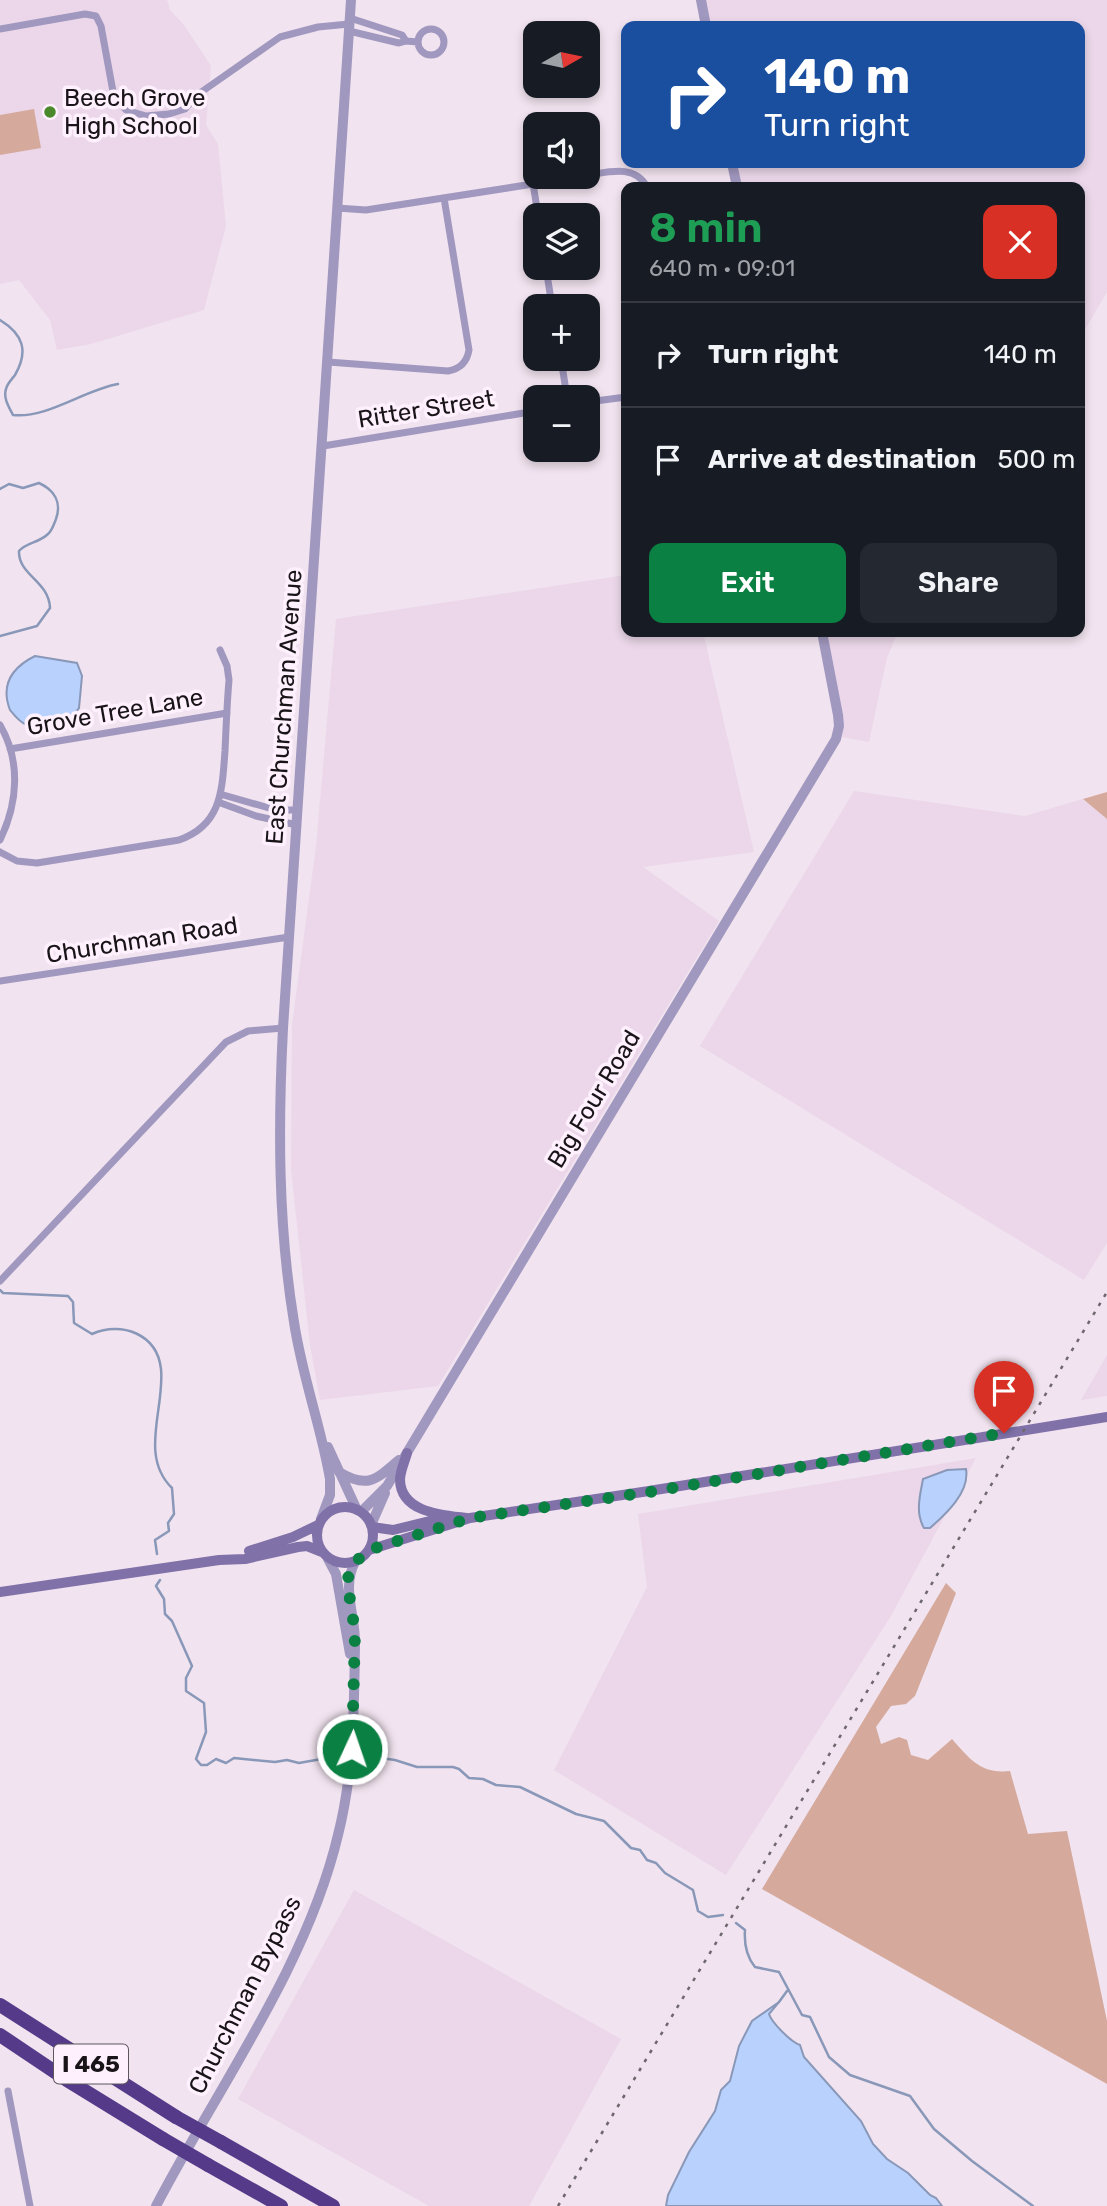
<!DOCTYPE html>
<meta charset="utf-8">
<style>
:root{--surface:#171b24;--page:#242831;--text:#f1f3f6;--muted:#9ea1a6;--line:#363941;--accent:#0b8043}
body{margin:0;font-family:Rubik,sans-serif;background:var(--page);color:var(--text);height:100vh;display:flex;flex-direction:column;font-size:26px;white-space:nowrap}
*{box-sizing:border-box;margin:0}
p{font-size:23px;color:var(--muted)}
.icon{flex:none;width:38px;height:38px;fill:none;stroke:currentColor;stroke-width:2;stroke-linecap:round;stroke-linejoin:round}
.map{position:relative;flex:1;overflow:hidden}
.panel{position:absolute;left:621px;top:182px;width:464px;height:455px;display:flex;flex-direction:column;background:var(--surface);border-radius:14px;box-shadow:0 4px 10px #0003}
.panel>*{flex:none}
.top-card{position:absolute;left:621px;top:21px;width:464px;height:147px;border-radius:14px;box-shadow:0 4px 10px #0003;background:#1a4fa0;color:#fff;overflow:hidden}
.needle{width:46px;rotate:81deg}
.tools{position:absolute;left:523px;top:21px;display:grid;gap:14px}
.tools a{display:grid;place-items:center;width:77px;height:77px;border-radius:14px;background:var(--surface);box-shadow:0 4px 10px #0003;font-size:35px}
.pin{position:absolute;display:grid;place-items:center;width:60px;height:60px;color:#fff;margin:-72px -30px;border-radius:50% 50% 50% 0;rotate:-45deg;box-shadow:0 0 7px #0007}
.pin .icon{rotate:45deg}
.me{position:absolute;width:77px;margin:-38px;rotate:3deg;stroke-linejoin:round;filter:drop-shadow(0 0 5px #0008)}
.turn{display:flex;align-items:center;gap:24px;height:147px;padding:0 28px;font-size:32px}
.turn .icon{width:91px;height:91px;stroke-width:2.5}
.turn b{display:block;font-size:49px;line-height:60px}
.round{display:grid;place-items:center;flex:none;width:74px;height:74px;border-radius:14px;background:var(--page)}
.overview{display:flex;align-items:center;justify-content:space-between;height:119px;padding:0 28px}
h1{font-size:42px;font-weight:600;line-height:52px;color:#1e9e55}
.primary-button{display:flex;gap:14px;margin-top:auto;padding:14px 28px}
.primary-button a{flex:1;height:80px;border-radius:14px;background:var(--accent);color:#fff;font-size:28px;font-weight:600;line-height:80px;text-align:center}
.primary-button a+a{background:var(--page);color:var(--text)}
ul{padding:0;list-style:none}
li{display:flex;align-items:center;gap:21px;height:105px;padding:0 28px;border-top:2px solid var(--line)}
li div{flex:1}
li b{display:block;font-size:26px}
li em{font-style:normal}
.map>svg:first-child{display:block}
</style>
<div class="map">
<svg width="1107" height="2206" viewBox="0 0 1107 2206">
<rect width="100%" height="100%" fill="#f1e3ef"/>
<path fill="#ebd7e9" d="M0 0H167L170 10 184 25 211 66 206 125 218 144 226 226 204 310 91 344 57 350 50 320 19 280 0 284Z
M705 0H1107V292L1080 338V187H741L736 163H1080V26H710Z
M626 575V632H703L754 852 643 867 719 921 438 1386 320 1400 310 1345 291 1169 292 1025 316 846 336 619Z
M826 632H898L887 658 869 742 842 737 843 726Z
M854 791 1025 816 1083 799 1107 819V1243L1084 1280 700 1046Z
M1107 1355V1396L1081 1400Z
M976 1458 891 1616 726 1875 554 1770 647 1587 638 1514Z
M354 1890 621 2039 529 2206H429L238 2099Z"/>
<path fill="#d5aa9d" d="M34 109 41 148 0 155V115Z
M1107 792V819L1083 799Z
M946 1583 956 1593 915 1696 906 1704 891 1706 876 1727 881 1744 899 1737 907 1740 911 1755 928 1760 952 1739C970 1759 980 1774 1010 1771L1028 1834 1067 1831 1107 2021V2084L762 1889Z"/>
<path fill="#b9d1fd" stroke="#8998b8" stroke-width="2" d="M35 656 77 663 82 676 79 708 71 718C61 720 36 727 27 725 20 723 14 715 10 710 0 684 13 667 35 656Z
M966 1469C970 1492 946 1514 930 1528H924C915 1513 920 1495 923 1479L947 1470Z
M779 2002 769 2014C772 2023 791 2042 800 2045L804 2057 861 2121 873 2144 887 2159 908 2173 930 2195 936 2198 942 2206H666L668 2195 689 2152 715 2111 721 2090 730 2081 739 2046 752 2021Z"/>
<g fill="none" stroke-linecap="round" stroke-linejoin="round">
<path stroke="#8998b8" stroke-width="2.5" d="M0 320C23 334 29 351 15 375 12 379 7 384 6 389 3 398 9 407 13 415 46 419 84 390 118 384
M0 489 9 484 23 488 39 483C54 490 62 502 56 519 54 524 52 531 48 534 39 543 27 542 19 551 18 575 49 581 50 608L37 626 0 636
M0 1290 3 1293 68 1296 73 1302 74 1323 92 1334C122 1321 157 1334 161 1369 165 1408 139 1456 172 1488L174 1514 168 1523 169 1531 155 1540 157 1554
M160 1580 156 1586 164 1599 165 1614 172 1621 192 1666 186 1678V1691L204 1703 206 1732 196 1759 201 1765H207L216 1759 226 1763 234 1758 275 1762 287 1760 299 1763 344 1755
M360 1755 395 1760 417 1767H453L459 1769 469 1778 483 1779 496 1785 520 1787 576 1814 604 1821 631 1848 640 1850 647 1860 656 1863 665 1873 693 1890 698 1911 708 1917 723 1915
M736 1923 745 1930C744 1944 746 1956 755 1967L779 1972 802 2015 810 2017 829 2057 850 2075 910 2096 934 2129 972 2161 1033 2206
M779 2002 787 1991"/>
<path stroke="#a198bf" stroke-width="7" d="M350 18 402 35 406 41
M0 29 85 14 96 16 101 26 114 97 126 110 146 116 169 114 185 109 197 95 280 37 318 27 349 24
M418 42a13 13 0 1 1 26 0a13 13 0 1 1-26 0Z
M349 31 399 43 406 41 418 42
M588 175C609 172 635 164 647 187
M532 177 538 215
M337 208 366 210 578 177
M546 268 552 306
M561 359 567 397
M328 362 448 371C460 369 467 362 469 350L444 198
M588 402 626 397
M323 446 536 411
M0 725C21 761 18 803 0 840
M10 749 227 713
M220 794 276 810H298
M218 802 256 816 297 825
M0 852 17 861 37 863 179 840C222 825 222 790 225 751 226 727 227 704 229 680L227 666 220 650
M0 981 289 937
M0 1281 226 1042 248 1031 283 1028
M8 2091 30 2206"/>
<path stroke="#a198bf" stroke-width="10" d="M701 0 706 26
M732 163 737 187
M328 1447 357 1510
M339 1472C367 1489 376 1480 399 1460
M361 1512 387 1486 836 739 839 726 838 715 822 632
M321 1519 330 1495V1479C321 1426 302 1376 294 1322 278 1225 278 1127 283 1028L351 0
M371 1525 385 1493
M328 1559 336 1574 350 1654
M156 2206C218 2087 307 1966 338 1835 354 1772 354 1709 355 1645 356 1616 341 1588 355 1562"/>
<path stroke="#8071a9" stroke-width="10" d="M407 1453C405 1461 400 1471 400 1480 401 1513 443 1515 467 1518
M317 1535a28 28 0 1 1 56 0a28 28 0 1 1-56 0Z
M372 1527 393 1530 446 1517
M369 1550 470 1518 649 1491 1107 1417
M249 1551 293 1537 318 1525
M0 1592 219 1560 245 1559 298 1547 307 1546 322 1552"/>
<path stroke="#553a8a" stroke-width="14" d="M0 2005 176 2117
M0 2035 67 2080 163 2139
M221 2142 333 2206
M208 2165 281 2206"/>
<path stroke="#6f676e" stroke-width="2.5" stroke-dasharray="3.5 7" stroke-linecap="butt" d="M558 2206 1107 1292"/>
<path stroke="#553a8a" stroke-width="14" d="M176 2117 221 2142
M163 2139 208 2165"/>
</g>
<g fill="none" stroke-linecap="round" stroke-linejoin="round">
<path stroke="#0b8043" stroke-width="12" stroke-dasharray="0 21.6" d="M352 1749 355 1632 347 1580 355 1562 369 1550 470 1518 649 1492 1004 1433"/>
</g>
<circle fill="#49892b" stroke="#fef0fd" stroke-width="2.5" cx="50" cy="112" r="7"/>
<g text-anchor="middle" stroke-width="7" stroke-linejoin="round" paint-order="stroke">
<rect fill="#fef0fd" stroke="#5d565d" stroke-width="2" x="54" y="2044.5" width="74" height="39" rx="5"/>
<g font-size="23" font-weight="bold" fill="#181418">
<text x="91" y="2072">I 465</text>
</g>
<g font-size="24" fill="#181418" stroke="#fef0fd" text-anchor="start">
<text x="64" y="106">Beech Grove<tspan x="64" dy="28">High School</tspan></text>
</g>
<g font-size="24" fill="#181418" stroke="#fef0fd">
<text transform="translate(426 409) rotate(-9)" y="8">Ritter Street</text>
<text transform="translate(284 707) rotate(-86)" y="8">East Churchman Avenue</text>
<text transform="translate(115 712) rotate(-10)" y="8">Grove Tree Lane</text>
<text transform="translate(142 940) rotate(-9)" y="8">Churchman Road</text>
<text transform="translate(594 1099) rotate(-59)" y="8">Big Four Road</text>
<text transform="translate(245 1995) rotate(-63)" y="8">Churchman Bypass</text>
</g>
</g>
</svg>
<div class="tools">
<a><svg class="needle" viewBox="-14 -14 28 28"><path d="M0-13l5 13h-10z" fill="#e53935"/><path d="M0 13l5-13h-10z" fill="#9ea1a6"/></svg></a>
<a><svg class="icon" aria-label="sound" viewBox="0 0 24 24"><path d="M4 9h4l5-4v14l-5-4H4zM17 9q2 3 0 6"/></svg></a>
<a><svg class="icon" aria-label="layers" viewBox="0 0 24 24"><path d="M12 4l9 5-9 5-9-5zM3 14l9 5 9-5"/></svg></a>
<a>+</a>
<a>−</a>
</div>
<div class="pin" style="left:1004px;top:1433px;background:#d93025"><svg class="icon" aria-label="arrive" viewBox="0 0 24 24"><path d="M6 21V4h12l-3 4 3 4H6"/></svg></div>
<svg class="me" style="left:352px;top:1749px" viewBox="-20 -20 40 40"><circle r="17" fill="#0b8043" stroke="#fff" stroke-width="3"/><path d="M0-11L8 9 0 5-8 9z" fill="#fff"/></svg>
<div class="top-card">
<div class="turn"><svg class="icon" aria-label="right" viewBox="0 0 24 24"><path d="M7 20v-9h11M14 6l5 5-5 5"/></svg><div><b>140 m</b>Turn right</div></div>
</div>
<section class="panel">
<div class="overview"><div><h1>8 min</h1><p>640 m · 09:01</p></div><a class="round" style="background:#d93025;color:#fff"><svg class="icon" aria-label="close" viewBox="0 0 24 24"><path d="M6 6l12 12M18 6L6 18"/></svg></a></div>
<ul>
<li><svg class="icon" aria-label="right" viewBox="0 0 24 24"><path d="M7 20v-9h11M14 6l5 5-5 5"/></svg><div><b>Turn right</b></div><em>140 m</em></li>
<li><svg class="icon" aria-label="arrive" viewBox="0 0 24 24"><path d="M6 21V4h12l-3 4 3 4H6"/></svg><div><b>Arrive at destination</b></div><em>500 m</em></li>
</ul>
<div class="primary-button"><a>Exit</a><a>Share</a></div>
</section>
</div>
